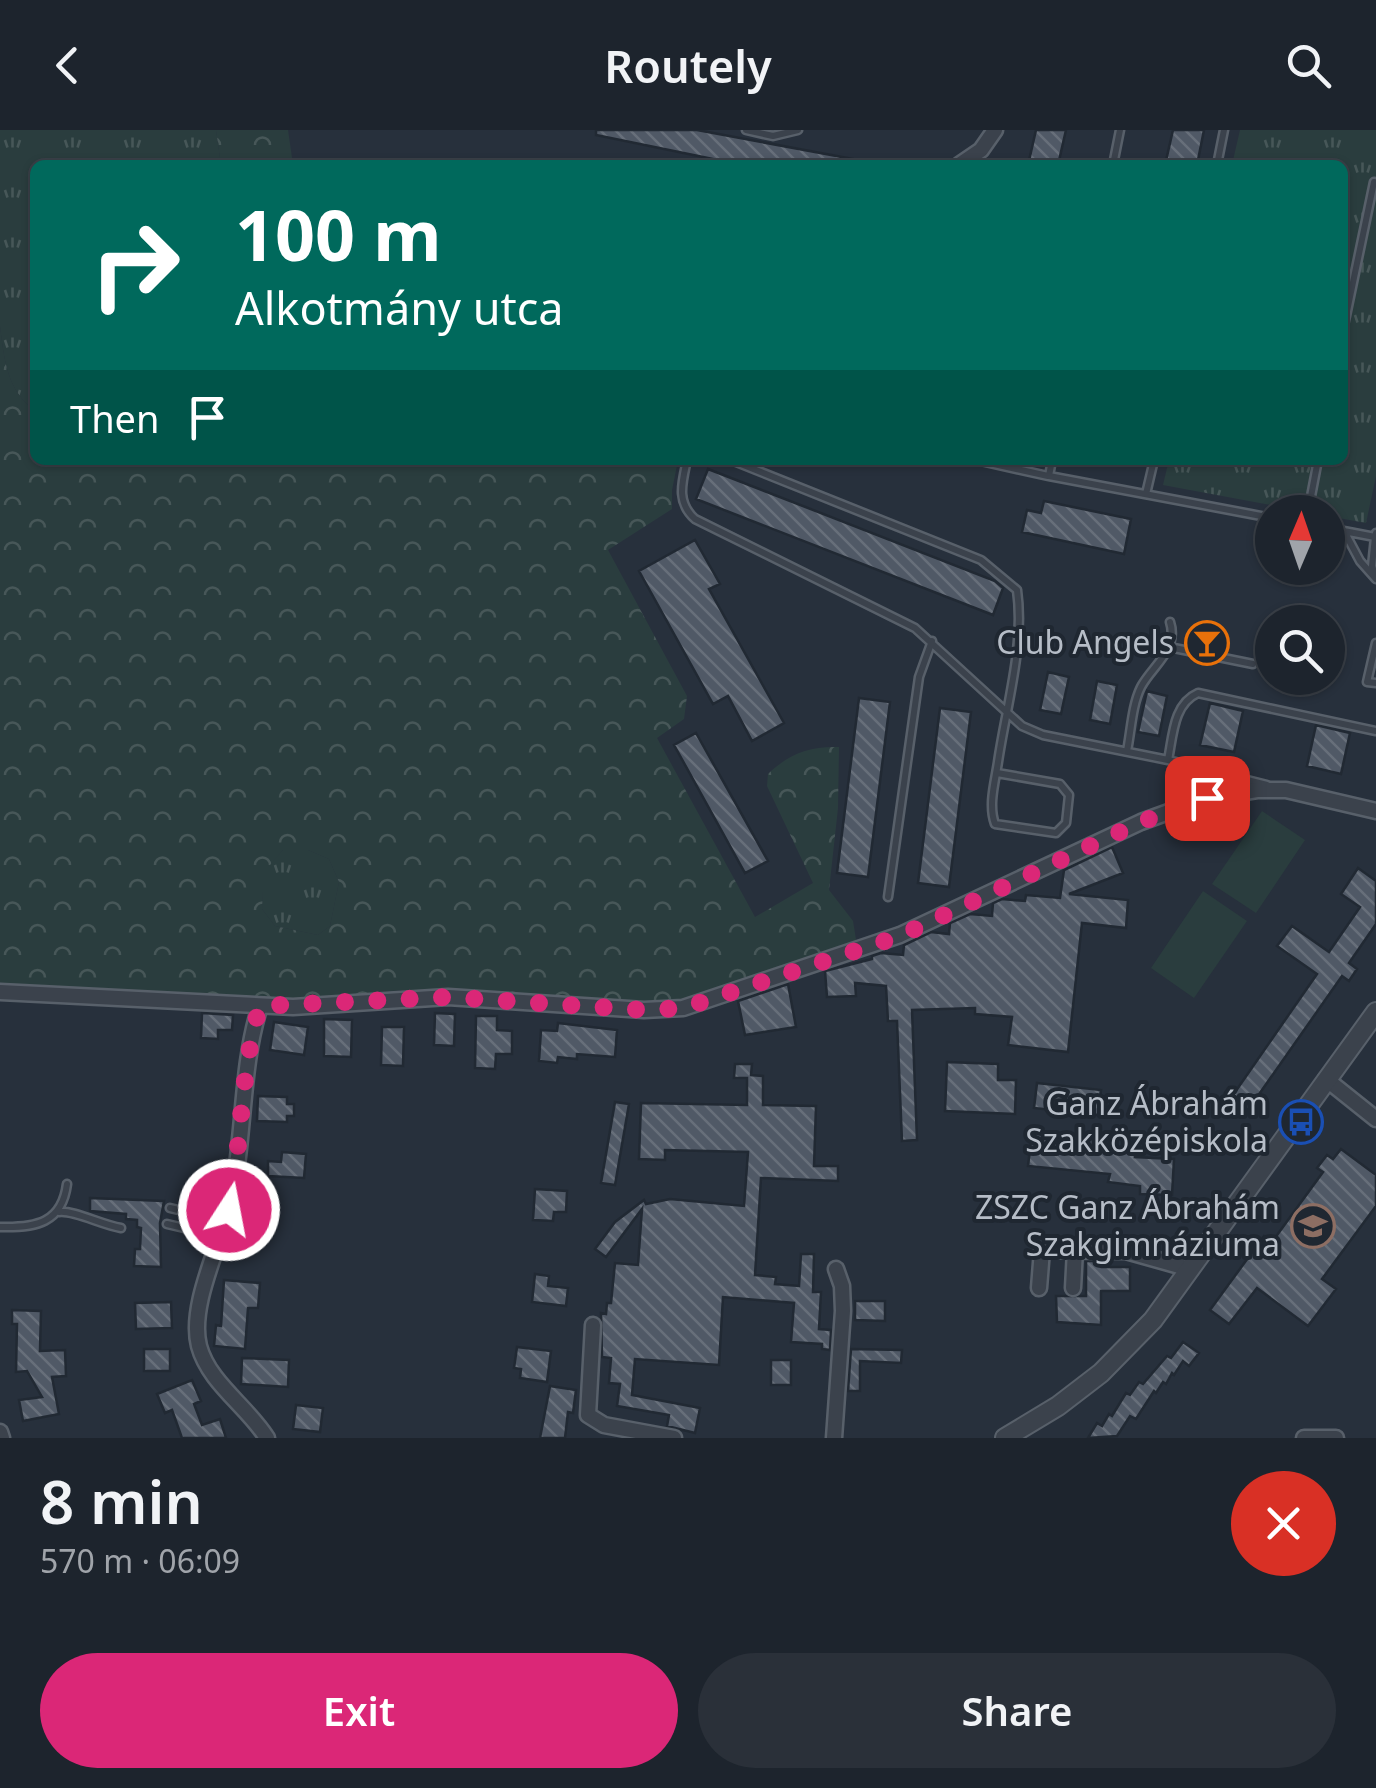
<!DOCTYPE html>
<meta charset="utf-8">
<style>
:root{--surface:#1d242d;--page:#2a3039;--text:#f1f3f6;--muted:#a0a4aa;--line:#3b4149;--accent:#db2777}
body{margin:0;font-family:"Noto Sans",sans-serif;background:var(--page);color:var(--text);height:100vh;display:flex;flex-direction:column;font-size:38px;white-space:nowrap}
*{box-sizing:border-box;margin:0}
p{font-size:32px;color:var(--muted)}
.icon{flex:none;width:55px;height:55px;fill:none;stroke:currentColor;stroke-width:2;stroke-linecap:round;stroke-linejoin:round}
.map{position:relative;height:1308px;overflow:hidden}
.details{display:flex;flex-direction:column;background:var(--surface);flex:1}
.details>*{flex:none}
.top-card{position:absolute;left:30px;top:30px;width:1318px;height:305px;border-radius:15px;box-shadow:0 2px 8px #0004,0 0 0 2px var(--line);background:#00695c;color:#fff;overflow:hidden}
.needle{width:65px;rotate:2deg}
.buttons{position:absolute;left:1255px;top:365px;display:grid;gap:20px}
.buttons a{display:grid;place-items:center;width:90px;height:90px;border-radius:50%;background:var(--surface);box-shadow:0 2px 8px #0004,0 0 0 2px var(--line);font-size:50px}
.pin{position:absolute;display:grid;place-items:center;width:85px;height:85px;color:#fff;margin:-42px;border-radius:20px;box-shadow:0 5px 15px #0006}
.me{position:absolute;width:110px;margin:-55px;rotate:11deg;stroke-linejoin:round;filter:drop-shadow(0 0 8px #0008)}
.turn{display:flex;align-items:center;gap:35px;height:210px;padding:0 40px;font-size:45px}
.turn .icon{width:130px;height:130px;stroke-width:2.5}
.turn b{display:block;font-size:70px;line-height:85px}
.then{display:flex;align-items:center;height:95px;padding:0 40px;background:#0003;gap:20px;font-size:38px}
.round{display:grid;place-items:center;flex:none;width:105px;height:105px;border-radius:52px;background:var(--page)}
.head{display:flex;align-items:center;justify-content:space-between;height:170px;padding:0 40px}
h1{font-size:60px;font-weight:600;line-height:75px}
.action{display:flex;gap:20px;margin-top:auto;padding:20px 40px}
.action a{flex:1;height:115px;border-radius:60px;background:var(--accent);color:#fff;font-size:40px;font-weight:600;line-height:115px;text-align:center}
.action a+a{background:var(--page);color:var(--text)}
header{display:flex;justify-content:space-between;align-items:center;height:130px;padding:0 40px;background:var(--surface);font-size:45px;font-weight:600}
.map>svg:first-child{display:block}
</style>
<header><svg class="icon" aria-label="back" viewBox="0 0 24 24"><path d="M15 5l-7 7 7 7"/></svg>Routely<svg class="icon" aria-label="search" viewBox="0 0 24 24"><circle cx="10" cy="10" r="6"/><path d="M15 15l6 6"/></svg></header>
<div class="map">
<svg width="1376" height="1308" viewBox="0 0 1376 1308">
<defs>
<pattern id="grass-tufts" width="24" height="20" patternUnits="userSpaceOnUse" patternTransform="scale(2.5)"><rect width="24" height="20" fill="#2a3d3e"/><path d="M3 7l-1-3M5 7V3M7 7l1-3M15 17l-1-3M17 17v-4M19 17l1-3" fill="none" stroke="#475758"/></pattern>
<pattern id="forest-crowns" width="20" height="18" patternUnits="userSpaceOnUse" patternTransform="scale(2.5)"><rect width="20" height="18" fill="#2a3d3e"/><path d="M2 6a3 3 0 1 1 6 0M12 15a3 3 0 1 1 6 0" fill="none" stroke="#475758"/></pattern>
<pattern id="building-back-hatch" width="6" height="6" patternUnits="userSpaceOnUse" patternTransform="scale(2.5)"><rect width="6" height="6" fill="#505966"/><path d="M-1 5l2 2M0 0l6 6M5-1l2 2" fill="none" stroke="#676f7a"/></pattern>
</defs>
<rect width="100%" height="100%" fill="#27303c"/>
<path fill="url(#grass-tufts)" d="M0 0H216L221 35H35V280C7 262 4 228 0 196Z
M1240 0H1376V346L1366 393 1328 386V382H1309L1163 355 1169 330H1342V35H1232Z
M283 720H308L329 729 339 752 330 796 318 805 275 796 262 779 263 742Z"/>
<path fill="url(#forest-crowns)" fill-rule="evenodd" d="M216 0H288L293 35H221Z
M0 196C4 228 7 262 35 280V330H678L672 360V379L608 420 687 566 684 589 657 608 755 787 813 753 767 656 768 644C790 623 810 616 839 617L838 678 829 760 853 791 857 816 673 876 402 860 278 871 0 858ZM283 720H308L329 729 339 752 330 796 318 805 275 796 262 779 264 742Z"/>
<path fill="#2a3d3e" d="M1262 681 1305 710 1256 783 1212 754Z
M1203 761 1247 791 1194 868 1151 838Z"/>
<path fill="url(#building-back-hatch)" stroke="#212933" stroke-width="2.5" d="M596 0H697L858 30 857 35H742L596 5Z
M1036 0H1066L1058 35H1028Z
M1173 0H1204L1197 35H1165Z
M708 339 995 451 1003 458 993 485 696 369Z
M1044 371 1131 389 1124 424 1022 402 1027 380 1041 383Z
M695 410 720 454 709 459 784 593 752 611 728 566 713 574 639 441Z
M1048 542 1069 547 1061 584 1040 580Z
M1097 551 1117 555 1110 594 1090 590Z
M1147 561 1167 566 1159 606 1138 602Z
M859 568 890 572 868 747 837 743Z
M1210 573 1243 581 1234 622 1200 615Z
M940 578 971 582 949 757 918 753Z
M1316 595 1350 603 1341 644 1307 636Z
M696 603 768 731 745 743 674 615Z
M1112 717 1123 743 1069 764 1128 770 1126 798 1082 793 1068 922 1008 915 1012 887 975 884V878L912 880 917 1010 902 1011 897 891H888L886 856 855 853 856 866 827 867 825 841 872 829V826L881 823 903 825 904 815 931 802 949 804 950 793 970 784 992 786 993 773 1002 769 1025 771 1026 765 1060 768 1064 740Z
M1358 738 1376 751V794L1349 833 1357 839 1349 851 1342 846 1248 980 1231 968 1317 844 1277 816 1292 796 1329 822 1360 777 1341 764Z
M788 854 796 897 745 905 738 871Z
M202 883 233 885 232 900H218V909L201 908Z
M435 883 455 884 454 916 434 915Z
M476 886H497V900L512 901V924H496L495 939 475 938Z
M324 889 352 890 351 927 324 926Z
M274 892 308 897 304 925 270 920Z
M558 893 617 900 615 927 577 924V929L558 927 557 933 539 931 541 900 557 901Z
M382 897H404L403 936 381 935Z
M947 932 998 934V950H1016L1015 984 945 981Z
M735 934H752L751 945 763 946V975L816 976 814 1036H838V1051L761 1048 755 1145 776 1147 775 1154 799 1156 801 1124H814L813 1162H821L819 1199 831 1200 830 1220 822 1219V1214L791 1212 794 1173 723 1167 719 1235 635 1229 632 1265 700 1278 695 1303 667 1296 669 1285 617 1276 620 1254 609 1253 611 1228 602 1227 601 1183 606 1184 607 1173H611L615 1133 638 1135 642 1079 606 1127 595 1119 615 1092 644 1070 646 1074 670 1069 744 1076 748 1022 665 1020V1030L639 1029 641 973 747 975V948H734Z
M1037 953 1101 960 1098 985 1034 978Z
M258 966 287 967V974H294V986H287V992L257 991Z
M615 972 629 974 615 1055 601 1053Z
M1032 1003 1097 1009 1096 1015 1136 1021 1135 1027 1174 1029 1172 1065 1140 1064V1056L1108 1052 1110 1044 1028 1036Z
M1341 1019 1376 1045V1076L1322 1149 1336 1159 1308 1196 1257 1158 1229 1194 1210 1180 1264 1106 1272 1112 1323 1042 1317 1038 1327 1025 1333 1029Z
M282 1022 306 1024 304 1048 268 1046V1031L281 1032Z
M535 1059 567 1061 566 1082H554L553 1091 533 1090Z
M90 1068 164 1071 160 1093 161 1137 134 1136 135 1119H140L141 1098 137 1097V1090L126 1089V1084L90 1081Z
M1086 1131H1102V1137H1130V1161H1101V1195L1057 1192 1056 1166H1086Z
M535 1144 549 1146 548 1156 568 1158 566 1176 532 1172Z
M224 1150 260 1153 258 1178H248L245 1219 214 1216 216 1195 221 1196Z
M855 1171H885V1191L855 1190Z
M171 1172 172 1198 136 1199 135 1173Z
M12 1180 41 1181 40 1221 65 1220 66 1246 52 1247 59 1284 23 1291 19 1270 42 1267 27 1241 16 1242 17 1194H12Z
M1183 1212 1199 1223 1189 1236 1183 1231 1174 1245 1172 1243 1166 1254 1163 1252 1156 1263 1154 1261 1136 1289 1130 1286 1117 1306 1088 1308 1097 1293 1102 1296 1109 1284 1112 1286 1126 1263 1130 1265 1139 1252 1143 1254 1167 1226 1171 1228Z
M517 1217 551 1221 547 1252 520 1248 521 1239 514 1238Z
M144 1219H170V1241H144Z
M851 1219 902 1220 901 1233 860 1231V1261H848Z
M242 1228 289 1230 288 1257 241 1254Z
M771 1230H791V1255H771Z
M192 1250 201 1271 194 1274 202 1295 220 1289 226 1308H182L172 1280 165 1283 157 1264Z
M550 1256 576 1260 573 1283 568 1282 565 1308H540Z
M296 1275 323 1278 320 1302 293 1299Z"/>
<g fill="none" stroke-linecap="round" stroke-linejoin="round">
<g stroke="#58606a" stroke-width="11">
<path id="service" d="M746 0 773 6 798 0
M1113 35 1120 0
M1217 35 1224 0
M1342 205 1374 52
M687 330C682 353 676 372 695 389L915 498 1022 596 1043 605 1168 630 1267 655
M731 330 981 430 1017 460C1025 516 1006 577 998 632 995 652 988 675 995 694L1056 703 1066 693 1069 665 1060 654 997 643
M976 330 1048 346
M1052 330 1049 346 1272 388
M1146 364 1154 330
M1308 382 1318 330
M1328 398 1375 407 1376 403
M1344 401 1360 431 1376 449
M1375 407 1372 436 1376 447
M1376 513 1367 552 1376 553
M1169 517 1253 534
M1127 621C1131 601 1132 575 1141 557 1152 536 1179 520 1170 492
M1168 630C1173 606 1173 574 1198 563L1376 601
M888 767 919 547 932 511
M170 1078 187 1082 199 1093 222 1098
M59 1082C74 1080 102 1095 121 1098
M167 1094 184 1098 194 1089
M0 1097C36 1098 62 1093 67 1054"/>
</g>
<g stroke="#58606a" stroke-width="19">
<path id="minor" d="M959 35 981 20 995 0
M0 862 293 877 448 867 644 880 683 878 900 805 1141 692 1207 668 1257 660H1286L1376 681
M260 876C239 942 246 1014 228 1081 218 1120 189 1177 199 1216 209 1253 247 1276 267 1308
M1326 949 1376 989
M1039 1158 1042 1120 1126 1121 1190 1139
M1073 1158 1075 1120
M593 1195 588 1285 604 1295 674 1308
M0 1302 2 1308
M834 1308 843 1181 842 1156 836 1139
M1304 1308H1336"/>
</g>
<g stroke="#58606a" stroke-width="22">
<path id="tertiary" d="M1005 1308 1058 1276 1101 1243 1153 1190 1376 882"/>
</g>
<use href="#service" stroke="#3b424c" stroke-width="6"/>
<use href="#minor" stroke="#3b424c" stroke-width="14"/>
<use href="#tertiary" stroke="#3b424c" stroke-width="18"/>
</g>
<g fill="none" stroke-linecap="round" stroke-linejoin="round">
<path stroke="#db2777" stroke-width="18" stroke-dasharray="0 32.4" d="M229 1080C242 1012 240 942 260 876L448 867 644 880 684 878 900 806 1141 692 1207 668"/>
</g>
<defs>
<g id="bar-ring" transform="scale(2.25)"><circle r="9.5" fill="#1f2731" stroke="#e8710a" stroke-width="1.5"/><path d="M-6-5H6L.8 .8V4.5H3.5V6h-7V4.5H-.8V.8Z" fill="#e8710a"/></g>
<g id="bus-ring" transform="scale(2.25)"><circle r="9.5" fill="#1f2731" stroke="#1a4fb4" stroke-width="1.5"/><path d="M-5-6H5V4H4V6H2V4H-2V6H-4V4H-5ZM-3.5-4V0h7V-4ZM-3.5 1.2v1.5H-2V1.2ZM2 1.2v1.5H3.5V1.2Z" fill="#1a4fb4"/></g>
<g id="school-ring" transform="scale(2.25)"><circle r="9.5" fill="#1f2731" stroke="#8d6e63" stroke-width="1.5"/><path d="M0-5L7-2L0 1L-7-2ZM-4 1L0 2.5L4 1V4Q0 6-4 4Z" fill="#8d6e63"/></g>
</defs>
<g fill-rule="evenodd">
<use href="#bar-ring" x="1207" y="513"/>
<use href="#bus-ring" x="1301" y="992"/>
<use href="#school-ring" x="1313" y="1096"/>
</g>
<g text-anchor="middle" stroke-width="8" stroke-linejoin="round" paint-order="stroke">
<g font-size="32" fill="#b6bdc7" stroke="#1f2731" text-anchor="end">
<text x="1174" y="524">Club Angels</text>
<text x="1268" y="985">Ganz Ábrahám<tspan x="1268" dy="37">Szakközépiskola</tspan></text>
<text x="1280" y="1089">ZSZC Ganz Ábrahám<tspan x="1280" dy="37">Szakgimnáziuma</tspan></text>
</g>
</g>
</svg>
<div class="buttons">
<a><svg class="needle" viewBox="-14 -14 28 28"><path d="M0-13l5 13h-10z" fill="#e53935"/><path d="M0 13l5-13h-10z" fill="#a0a4aa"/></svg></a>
<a><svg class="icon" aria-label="search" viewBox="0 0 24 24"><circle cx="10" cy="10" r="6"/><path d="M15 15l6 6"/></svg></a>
</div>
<div class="pin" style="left:1207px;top:668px;background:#d93025"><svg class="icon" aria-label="arrive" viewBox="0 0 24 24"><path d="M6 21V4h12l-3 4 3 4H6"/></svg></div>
<svg class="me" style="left:229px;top:1080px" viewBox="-20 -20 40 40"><circle r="17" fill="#db2777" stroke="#fff" stroke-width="3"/><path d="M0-11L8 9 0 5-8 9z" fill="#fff"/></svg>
<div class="top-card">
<div class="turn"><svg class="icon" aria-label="right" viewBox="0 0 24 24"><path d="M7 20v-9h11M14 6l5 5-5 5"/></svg><div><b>100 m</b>Alkotmány utca</div></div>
<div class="then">Then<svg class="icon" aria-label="arrive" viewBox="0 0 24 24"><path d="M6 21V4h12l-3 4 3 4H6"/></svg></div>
</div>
</div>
<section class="details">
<div class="head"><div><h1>8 min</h1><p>570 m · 06:09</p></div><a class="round" style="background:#d93025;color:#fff"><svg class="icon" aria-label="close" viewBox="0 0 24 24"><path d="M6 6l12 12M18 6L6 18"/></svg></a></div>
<div class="action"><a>Exit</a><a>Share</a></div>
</section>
